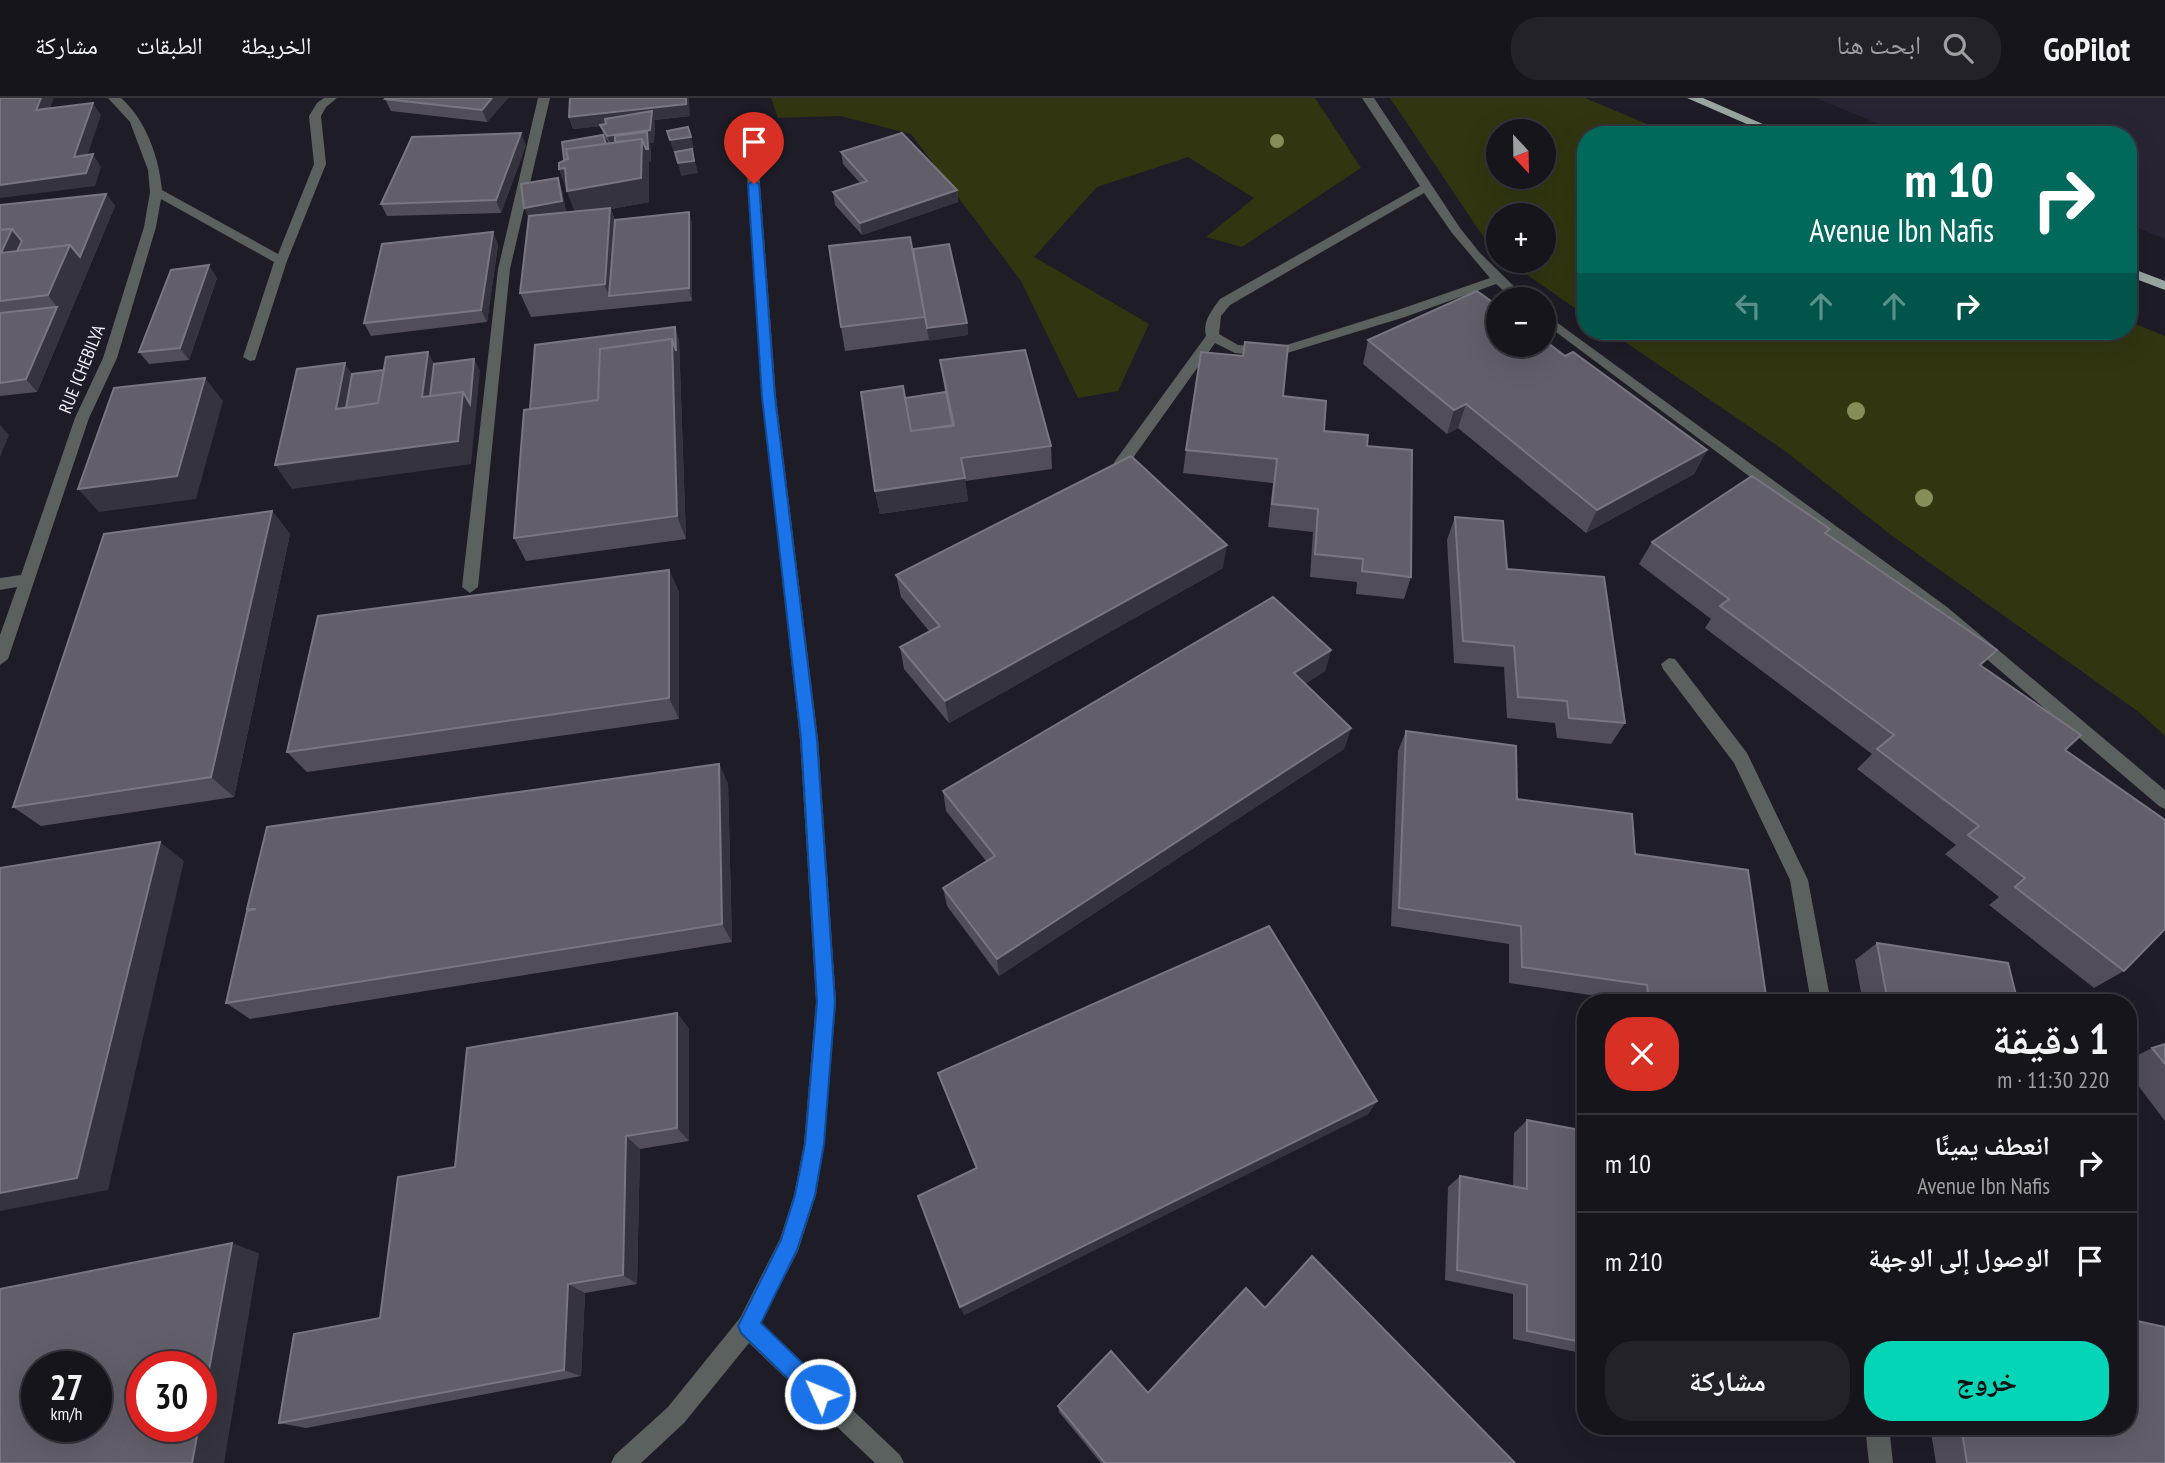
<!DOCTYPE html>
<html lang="ar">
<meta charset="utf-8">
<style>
:root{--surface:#16151c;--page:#232229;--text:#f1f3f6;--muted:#9e9fa3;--line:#35343b;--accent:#04d5b6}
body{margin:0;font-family:"PT Sans Narrow","Noto Naskh Arabic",sans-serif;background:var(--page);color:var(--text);direction:rtl;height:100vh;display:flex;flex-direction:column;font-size:26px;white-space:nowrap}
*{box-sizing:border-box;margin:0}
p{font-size:23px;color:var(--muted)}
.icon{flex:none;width:38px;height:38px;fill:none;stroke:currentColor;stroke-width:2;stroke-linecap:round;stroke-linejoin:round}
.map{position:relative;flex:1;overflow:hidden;direction:ltr}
.sheet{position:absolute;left:1577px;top:896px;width:560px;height:441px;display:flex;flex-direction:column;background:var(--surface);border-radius:28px;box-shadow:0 7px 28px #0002,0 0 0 2px var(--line);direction:rtl}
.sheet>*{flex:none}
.top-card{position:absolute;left:1577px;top:28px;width:560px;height:214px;border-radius:28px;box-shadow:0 7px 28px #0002,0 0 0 2px var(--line);direction:rtl;background:#00695c;color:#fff;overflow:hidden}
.needle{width:46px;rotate:158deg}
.buttons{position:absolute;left:1486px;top:21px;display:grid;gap:14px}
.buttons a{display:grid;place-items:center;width:70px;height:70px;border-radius:50%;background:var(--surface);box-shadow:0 7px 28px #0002,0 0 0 2px var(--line);font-size:35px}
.speed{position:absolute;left:21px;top:1253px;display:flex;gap:14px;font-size:35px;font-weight:700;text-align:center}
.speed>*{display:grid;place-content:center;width:91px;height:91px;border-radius:50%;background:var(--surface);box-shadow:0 7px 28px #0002,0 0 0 2px var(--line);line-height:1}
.speed small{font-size:18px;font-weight:400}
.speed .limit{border:10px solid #d22;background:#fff;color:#111}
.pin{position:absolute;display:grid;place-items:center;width:60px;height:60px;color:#fff;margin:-72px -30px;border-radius:50% 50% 50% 0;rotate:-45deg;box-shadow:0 0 7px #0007}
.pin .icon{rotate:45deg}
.me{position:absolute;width:77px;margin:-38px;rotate:314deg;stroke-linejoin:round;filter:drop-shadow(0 0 5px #0008)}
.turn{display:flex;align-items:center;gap:24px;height:147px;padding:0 28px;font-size:32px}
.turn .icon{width:91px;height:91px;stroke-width:2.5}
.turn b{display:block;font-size:49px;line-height:60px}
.lanes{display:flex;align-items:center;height:66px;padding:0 28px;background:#0003;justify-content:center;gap:35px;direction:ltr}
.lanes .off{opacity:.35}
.round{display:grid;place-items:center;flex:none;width:74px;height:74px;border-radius:28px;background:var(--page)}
.overview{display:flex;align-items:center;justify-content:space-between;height:119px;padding:0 28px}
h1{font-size:42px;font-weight:700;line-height:52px}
.primary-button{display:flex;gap:14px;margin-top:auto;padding:14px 28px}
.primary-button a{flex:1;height:80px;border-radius:28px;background:var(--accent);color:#111;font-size:28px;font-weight:700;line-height:80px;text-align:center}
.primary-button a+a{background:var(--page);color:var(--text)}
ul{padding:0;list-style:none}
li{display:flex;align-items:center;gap:21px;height:98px;padding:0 28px;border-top:2px solid var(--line)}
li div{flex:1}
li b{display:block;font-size:26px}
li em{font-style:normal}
header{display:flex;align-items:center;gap:42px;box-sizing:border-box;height:98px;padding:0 35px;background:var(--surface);border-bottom:2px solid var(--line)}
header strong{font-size:33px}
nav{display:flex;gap:38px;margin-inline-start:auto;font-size:24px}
.search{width:490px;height:63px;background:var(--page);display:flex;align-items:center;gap:18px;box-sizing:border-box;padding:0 24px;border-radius:28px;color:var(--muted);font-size:26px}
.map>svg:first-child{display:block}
</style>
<header>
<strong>GoPilot</strong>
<div class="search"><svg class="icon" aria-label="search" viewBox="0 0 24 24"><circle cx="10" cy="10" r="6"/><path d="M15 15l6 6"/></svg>ابحث هنا</div>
<nav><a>الخريطة</a><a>الطبقات</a><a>مشاركة</a></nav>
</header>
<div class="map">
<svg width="2165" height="1365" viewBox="0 0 2165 1365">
<rect width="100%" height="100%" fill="#1e1c26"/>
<path fill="#282434" d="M1816 0H2165V141L2128 126V37H1905Z"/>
<path fill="#313610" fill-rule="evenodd" d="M771 0H1315L1361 70 1242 149 1206 139 1254 100 1188 59 1097 89 1034 159 1149 226 1118 293 1078 300 1021 183 911 36 840 18 778 20Z
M1390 0H1585L1673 37H1586L1585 217 1507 163H1544V117H1498V157L1493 153ZM1498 33H1544V79H1498Z
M2128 223 2165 238V638L2140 615 1891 437 1785 353 1609 233H2128Z"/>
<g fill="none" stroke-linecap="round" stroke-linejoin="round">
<path fill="#5a615f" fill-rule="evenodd" d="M108 0H121C146 22 159 59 162 92L278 156 314 66 309 18 317 5 324 0H337L326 9 321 18 326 66 287 163 255 262 250 263 243 259 274 164 161 101 156 129 117 260 89 320 8 561 0 567V537L17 489 0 492V480L21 477 75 320 103 260 144 129 150 94 148 72 130 24Z
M538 0H550L510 171 478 489 470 495 462 489 498 171Z
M1362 0H1374L1460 130 1480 155 1527 201H1513L1496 186 1405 219 1274 259 1235 255 1215 245 1125 371H1115L1113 367 1115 363 1206 238C1202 224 1212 212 1220 201L1420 88ZM1424 95 1452 135 1490 180 1395 213 1274 251 1238 247 1219 236 1221 218 1230 207Z
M750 30 756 33 776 299 818 641 836 904 824 1046 816 1097 798 1153 761 1225 900 1357 904 1365H875L749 1245 684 1325 641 1365H611L615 1357 668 1309 740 1220 780 1141 794 1097 804 1046 816 904 800 641 762 299 744 33Z
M1544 215 1947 509 2165 692V711L2159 708 1935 517 1544 225Z
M1669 560 1675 561 1747 655 1808 782 1831 905H1811L1790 782 1734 665 1663 571 1661 566Z
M1865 1328H1889L1893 1365H1869Z"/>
<path fill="#98a6a2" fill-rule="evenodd" d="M1687 0H1703L1788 37H1772Z
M2128 169 2165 183V192L2128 178Z"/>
</g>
<g fill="#848e56">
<circle cx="1277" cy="43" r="7"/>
<circle cx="1856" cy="313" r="9"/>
<circle cx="1924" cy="400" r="9"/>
</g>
<path fill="#514e59" d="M386 0H508L487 24 391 13 385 1Z
M690 18 654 22 655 25 654 44 650 45 651 63 649 64V104L611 111 615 122 689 114 692 126V203L531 219 520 195 562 92 566 114H575L559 71 609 45 604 39 601 28 573 31 569 19Z
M526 47 501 115 387 118 381 106Z
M841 54 957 92 958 104 862 137 835 107 833 94 860 85 843 66Z
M106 96 115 108 37 294 0 298V107Z
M493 134 498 147 487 224 371 238 364 225Z
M913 151 967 225 968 237 845 253 841 229Z
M217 180 189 262 149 266 139 254Z
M679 242 686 441 526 463 514 440 530 311Z
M1368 242 1565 258 1707 352 1694 376 1586 435 1458 330 1447 336 1363 266Z
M940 262 1051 348 1052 371 965 383 968 403 880 416 875 393 905 300 945 295Z
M1283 298 1324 333 1367 348 1411 479 1404 501 1356 496 1357 484 1310 479 1313 434 1268 429 1273 385 1183 375 1186 352Z
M272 413 290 436 234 699 41 728 13 709Z
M1455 419 1507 471 1625 625 1611 646 1557 640 1555 625 1507 620 1504 569 1454 565 1447 442Z
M1826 436 1982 568 2065 652 2124 873 2094 890 1989 807 1999 799 1945 756 1956 747 1857 671 1872 656 1705 530 1711 521 1639 466 1652 444Z
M1223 470 949 625 904 571 900 549 929 533 901 499 896 477Z
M669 472 679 494V621L307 674 287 654Z
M1331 552 1325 573 1305 586 1351 630 1344 651 999 878 947 808 943 790 986 763 946 713 943 693Z
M1406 633 1517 701 1635 756 1767 905H1631V903L1509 885V846L1391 828 1398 653Z
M719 666 728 686 732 844 250 921 226 905 249 812 247 811Z
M1877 845 2018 905H1863L1855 862Z
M677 915 689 931V1043L640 1051 637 1186 585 1195 581 1278 306 1330 279 1325 380 1220 455 1069Z
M2165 946V1023L2128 974V962L2152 950Z
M938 975 1377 1003 1368 1016 964 1217 976 1071 943 989Z
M1527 1022 1586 1033V1256L1513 1241V1196L1445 1182 1448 1089 1460 1078 1513 1088 1514 1035Z
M1265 1210 1515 1365H1101L1059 1314 1058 1308 1148 1295Z
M1930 1328H2128L2165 1365H1936Z"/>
<path fill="#35333d" d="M41 0H54L45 24 36 12Z
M492 0H508L487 24 482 12Z
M689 0 690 18 654 22 655 25 654 44 650 45 651 63 649 64V104L611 111 619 134 609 198 576 117 559 71 612 50 607 38 651 23 573 31 569 19Z
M93 5 101 17 83 71 74 59Z
M521 35 526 47 501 115 496 102Z
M691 39 694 51 674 55 670 42Z
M692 51 698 75 681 78 678 65Z
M93 56 101 69 95 88 0 100V87Z
M558 80 562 92 566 116 529 122 524 110Z
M957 92 958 104 862 137 860 125Z
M106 96 115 108 37 294 26 281 57 209 48 197 70 147Z
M689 114 692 126V203L689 190Z
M12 131 31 155H1Z
M493 134 498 147 487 224 481 212Z
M209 167 217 180 189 262 180 250Z
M967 225 968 237 929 243 927 230Z
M675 229 679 242 686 441 677 418 672 241Z
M428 254 441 278 437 310 422 299Z
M474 261 480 273 471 366 292 391 275 367 463 294Z
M345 265 360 289 393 329 336 311Z
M205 280 223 303 196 401 99 414 78 391Z
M1466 306 1458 330 1447 336 1454 312Z
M0 327 9 337 0 359Z
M1707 352 1694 376 1586 435 1597 412Z
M965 380 968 403 880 416 875 393Z
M272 413 290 436 234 699 211 679Z
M1227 447 1223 470 949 625 945 603Z
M669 472 679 494V621L669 600Z
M1331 552 1325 573 1289 596 1294 575Z
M1351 630 1344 651 999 878 997 861Z
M719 666 728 686 732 844 722 826Z
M160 744 184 763 108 1092 0 1113V1095Z
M677 915 689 931V1043L677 1030Z
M1377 1003 1368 1016 964 1217 960 1209Z
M626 1038 640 1051 637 1186 623 1177Z
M232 1145 259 1155 224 1365H192L199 1328H201V1316Z
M568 1186 585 1195 581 1278 564 1272Z"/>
<path fill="#625f6a" stroke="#787680" stroke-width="2" fill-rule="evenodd" d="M0 0H41L36 12 93 5 74 59 93 56 86 75 0 87Z
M386 0H492L482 12 385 1Z
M570 0H686V6L569 19Z
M652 13 650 32 607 38 600 27 606 26 605 21Z
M688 29 691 39 670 42 667 33Z
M647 34 648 51H646L642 41 615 44V38Z
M521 35 496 102 381 106 412 39Z
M902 35 957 92 860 125 833 94 867 83 841 54Z
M603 37 606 46 566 51 568 61H564L562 44Z
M642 41 641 80 567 93 565 70 559 71V65L568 61 566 51Z
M692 51 694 63 678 65 675 54Z
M558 80 562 103 524 110 521 86Z
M106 96 80 159 70 147 17 153 22 143 12 131 0 132V107Z
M610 110 605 186 520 195 529 118Z
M689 114V190L609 198 615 122Z
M12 131 1 155 70 147 48 197 0 203V132Z
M493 134 481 212 364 225 382 146Z
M910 139 925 219 841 229 829 148Z
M949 146 967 225 927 230 913 151Z
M209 167 180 250 139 254 171 172Z
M1477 193 1498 208V247H1544V242L1565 258 1573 254 1707 352 1597 412 1466 306 1454 312 1368 242Z
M57 209 26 281 0 285V215Z
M675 229 676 253 672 241 600 251 598 302 530 311 535 247Z
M672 241 677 418 514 440 524 312 598 302 600 251Z
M1245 244 1288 248 1283 298 1326 303 1324 333 1368 337 1367 348 1412 352 1411 479 1362 473 1363 461 1315 456 1318 411 1272 406 1277 361 1186 352 1201 254 1243 258Z
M1025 252 1051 348 961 360 965 380 875 393 861 294 903 288 911 333 954 327 940 262Z
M428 254 422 299 463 294 458 343 275 367 297 271 345 265 336 311 378 305 386 259Z
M474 261 470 306 463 294 430 298 434 266Z
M384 272 378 305 346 310 352 276Z
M205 280 177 378 78 391 114 290Z
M946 294 953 328 911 333 905 300Z
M1131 358 1227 447 945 603 900 549 940 528 896 477Z
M1752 378 1830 431 1825 435 1997 552 1980 567 2081 637 2065 652 2165 722V831L2124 873 2015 789 2025 780 1968 737 1979 728 1877 651 1894 637 1720 508 1729 501 1652 444Z
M272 413 211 679 13 709 104 436Z
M1455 419 1503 423 1507 471 1604 479 1625 625 1569 620 1567 603 1518 599 1514 548 1463 543Z
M669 472V600L287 654 318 518Z
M1273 499 1331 552 1294 575 1351 630 997 861 943 790 995 758 943 693Z
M1406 633 1516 648 1517 701 1632 716 1635 756 1748 772 1767 905H1649L1647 887 1522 869 1521 828 1399 810Z
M719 666 722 826 226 905 247 813 256 811H247L267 729Z
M160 744 77 1080 0 1095V770Z
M1269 828 1377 1003 960 1209 918 1098 977 1070 938 975Z
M1877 845 2008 865 2018 905H1888Z
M677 915V1030L626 1038 623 1177 568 1186 564 1272 279 1325 294 1236 380 1220 398 1079 455 1069 467 950Z
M2165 946V966L2152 950Z
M1527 1022 1586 1033V1245L1527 1233V1187L1457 1172 1460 1078 1527 1091Z
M232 1145 201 1316V1269H142V1328H199L192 1365H0V1191ZM37 1269H96V1328H37Z
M1312 1158 1515 1365H1105L1058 1308 1111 1253 1148 1295 1246 1190 1265 1210Z
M2128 1221 2165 1229V1365H1967L1961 1328H2128Z"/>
<path fill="#1a73e8" stroke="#114b97" stroke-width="2" d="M754 83 759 86 775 299 817 641 835 904 824 1046 815 1097 797 1152 761 1225 827 1289 830 1296 827 1304 820 1307 812 1304 741 1235 738 1228 781 1142 795 1097 805 1046 817 904 801 641 762 299 748 86Z"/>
<g text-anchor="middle" stroke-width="5" stroke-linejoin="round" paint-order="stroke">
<g font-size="18" fill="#f0eef6" stroke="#1e1c26">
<text transform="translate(82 271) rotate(-68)" y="6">RUE ICHEBILYA</text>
</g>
</g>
</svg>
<div class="buttons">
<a><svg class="needle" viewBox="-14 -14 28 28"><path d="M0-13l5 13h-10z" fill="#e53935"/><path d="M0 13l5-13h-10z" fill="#9e9fa3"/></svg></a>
<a>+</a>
<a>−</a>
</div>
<div class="speed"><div>27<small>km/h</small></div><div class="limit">30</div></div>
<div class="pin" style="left:754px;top:86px;background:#d93025"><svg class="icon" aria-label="arrive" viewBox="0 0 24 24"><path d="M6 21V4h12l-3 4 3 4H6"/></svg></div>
<svg class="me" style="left:820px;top:1296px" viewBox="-20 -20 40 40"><circle r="17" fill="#1a73e8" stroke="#fff" stroke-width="3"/><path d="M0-11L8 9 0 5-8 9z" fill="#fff"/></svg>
<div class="top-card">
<div class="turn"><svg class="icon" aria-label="right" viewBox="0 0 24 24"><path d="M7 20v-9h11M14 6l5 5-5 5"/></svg><div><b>10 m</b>Avenue Ibn Nafis</div></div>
<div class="lanes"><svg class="icon off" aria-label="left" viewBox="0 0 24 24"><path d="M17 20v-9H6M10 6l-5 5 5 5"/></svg><svg class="icon off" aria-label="ahead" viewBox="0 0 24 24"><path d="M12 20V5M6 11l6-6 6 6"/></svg><svg class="icon off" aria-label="ahead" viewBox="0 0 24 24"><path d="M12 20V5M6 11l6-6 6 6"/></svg><svg class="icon" aria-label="right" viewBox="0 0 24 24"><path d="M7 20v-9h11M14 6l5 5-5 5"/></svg></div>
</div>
<section class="sheet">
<div class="overview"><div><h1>1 دقيقة</h1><p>220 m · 11:30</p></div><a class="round" style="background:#d93025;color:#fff"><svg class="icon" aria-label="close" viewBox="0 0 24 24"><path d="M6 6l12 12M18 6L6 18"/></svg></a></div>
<ul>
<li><svg class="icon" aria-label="right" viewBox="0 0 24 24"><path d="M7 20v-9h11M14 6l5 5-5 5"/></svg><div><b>انعطف يمينًا</b><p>Avenue Ibn Nafis</p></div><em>10 m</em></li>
<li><svg class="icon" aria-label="arrive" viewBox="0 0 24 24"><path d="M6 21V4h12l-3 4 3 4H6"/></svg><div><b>الوصول إلى الوجهة</b></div><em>210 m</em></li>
</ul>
<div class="primary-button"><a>خروج</a><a>مشاركة</a></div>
</section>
</div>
